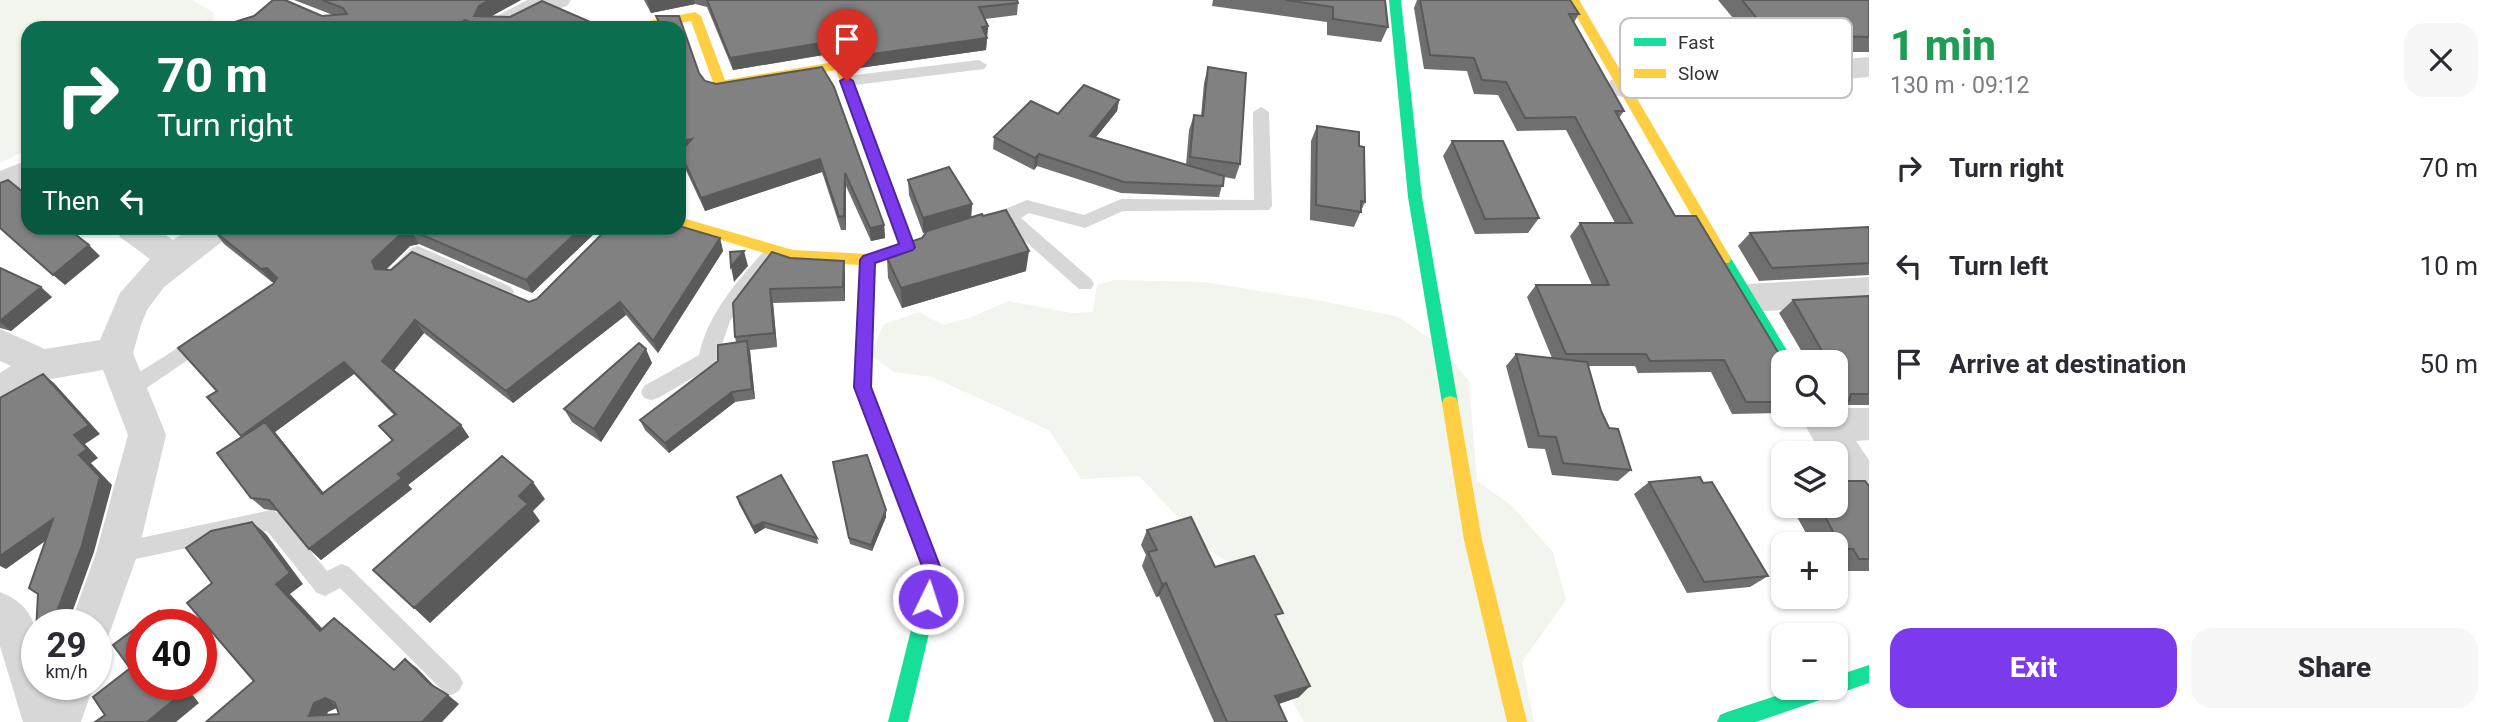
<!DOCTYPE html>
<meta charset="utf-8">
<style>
:root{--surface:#fff;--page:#f7f7f7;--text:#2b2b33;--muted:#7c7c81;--accent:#7c3aed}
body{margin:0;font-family:Roboto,sans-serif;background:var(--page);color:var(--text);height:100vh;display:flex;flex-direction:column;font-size:26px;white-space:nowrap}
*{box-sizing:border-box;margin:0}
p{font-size:23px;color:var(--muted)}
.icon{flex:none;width:38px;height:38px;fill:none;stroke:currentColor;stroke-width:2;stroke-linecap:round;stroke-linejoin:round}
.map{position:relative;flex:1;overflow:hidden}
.details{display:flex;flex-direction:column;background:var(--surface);width:630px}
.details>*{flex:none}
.hud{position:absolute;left:21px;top:21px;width:665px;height:214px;border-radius:21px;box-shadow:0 2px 5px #0004;background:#0b6e4f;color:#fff;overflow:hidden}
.buttons{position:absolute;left:1771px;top:350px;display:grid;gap:14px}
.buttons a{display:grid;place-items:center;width:77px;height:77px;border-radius:14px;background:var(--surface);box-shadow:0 2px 5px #0004;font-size:35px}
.speed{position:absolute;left:21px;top:609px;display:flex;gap:14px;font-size:35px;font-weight:700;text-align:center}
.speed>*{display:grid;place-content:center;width:91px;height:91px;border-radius:50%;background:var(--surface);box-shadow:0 2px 5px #0004;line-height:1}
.speed small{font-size:18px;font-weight:400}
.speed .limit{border:10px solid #d22;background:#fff;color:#111}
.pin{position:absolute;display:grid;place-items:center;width:60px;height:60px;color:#fff;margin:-72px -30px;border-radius:50% 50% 50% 0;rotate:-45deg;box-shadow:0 0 7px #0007}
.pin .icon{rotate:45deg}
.me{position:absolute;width:77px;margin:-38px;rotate:4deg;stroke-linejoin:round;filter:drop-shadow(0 0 5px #0008)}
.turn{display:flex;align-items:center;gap:24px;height:147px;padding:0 21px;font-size:32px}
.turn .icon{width:91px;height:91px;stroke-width:2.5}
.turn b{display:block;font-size:49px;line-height:60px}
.then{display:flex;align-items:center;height:66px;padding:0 21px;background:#0003;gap:14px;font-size:26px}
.round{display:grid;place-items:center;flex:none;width:74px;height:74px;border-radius:21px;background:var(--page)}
.head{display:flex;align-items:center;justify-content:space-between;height:119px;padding:0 21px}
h1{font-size:42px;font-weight:800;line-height:52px;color:#1e9e55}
.primary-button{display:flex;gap:14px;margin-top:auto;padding:14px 21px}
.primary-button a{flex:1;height:80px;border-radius:21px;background:var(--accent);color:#fff;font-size:28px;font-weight:800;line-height:80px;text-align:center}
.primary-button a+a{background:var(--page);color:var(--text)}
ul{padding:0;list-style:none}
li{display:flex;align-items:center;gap:21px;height:98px;padding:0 21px}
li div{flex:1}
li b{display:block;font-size:26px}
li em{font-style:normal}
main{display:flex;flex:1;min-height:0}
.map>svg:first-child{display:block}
</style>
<main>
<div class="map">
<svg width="1869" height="722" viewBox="0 0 1869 722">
<rect width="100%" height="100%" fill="#fff"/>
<path fill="#f1f5ed" d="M0 0H192L213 12 214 28H28V149L0 163Z
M1114 280 1205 282 1322 301 1398 317 1438 344 1469 381 1477 481 1511 505 1553 552 1566 600 1522 662 1534 722H1304L1270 661 1248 573 1211 552 1139 476 1081 479 1049 430 932 377 894 372 870 355 884 324 919 312 943 325 972 317 1008 301 1072 313 1093 312 1097 285Z"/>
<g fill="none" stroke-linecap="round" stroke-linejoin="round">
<path fill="#d7d7d7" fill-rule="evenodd" d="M979 60 987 65 984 69 847 86 839 81 847 76Z
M1261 107 1269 112 1272 206 1269 210 1123 211 1085 228 1029 213 1021 218 1091 279 1094 284 1091 289H1079L1006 224 984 231 975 225 978 220 1027 200 1084 215 1121 199 1254 200 1253 112Z
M418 246 511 287 514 292 511 297H499L420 262 405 274H393L390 269 412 248Z
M772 247 781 254 730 321 715 365 658 398 651 400 644 398 641 392 644 386 699 355C708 313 738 280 766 249Z
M203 332 210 335 212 340 210 345 136 395H122L119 389 122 383Z
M271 510 279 513 327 571 341 564 349 567 459 675 463 683 459 691 451 695 443 691 340 588 325 596 317 593 267 531 117 563 109 560 106 553 109 546 117 543Z"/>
<path fill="#d7d7d7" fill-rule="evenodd" d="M527 0H571L567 6 537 15 516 28H482L486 22Z
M1869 57V77L1622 97 1611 94 1607 87 1611 80 1622 77Z
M28 160V185L0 197V171Z
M116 228H156L173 240 191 228H233L228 237 164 287 147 310 141 325 133 353 166 435 138 553 107 640 96 644V625H70L96 553 128 435 103 370 51 379 13 404 0 409V373L11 366 0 361V329L45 349 100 340 120 293 150 259 120 237Z
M1869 277V305L1748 312 1736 308 1730 298 1736 288 1748 284Z
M1836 408H1869V440L1856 441 1869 460V512C1843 502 1836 479 1836 453H1821L1799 415H1836Z
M0 592C45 610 37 643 37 684H94L81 722H23L0 646Z"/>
<path fill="#16e098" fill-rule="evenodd" d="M1389 0H1401L1422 197 1458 403 1456 408 1450 410 1444 408 1442 403 1408 197Z
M1724 253 1729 255 1794 362H1783V368L1780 367 1717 259Z
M864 348 870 349 872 354 871 387 943 574 908 722H888L925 574 855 387 856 354 858 349Z
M1869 665V683L1756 722H1717L1720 715 1727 712 1800 688H1836V676Z"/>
<path fill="#ffcf43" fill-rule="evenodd" d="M1567 0H1579L1729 255 1731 259 1729 263H1719Z
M695 12 701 16 725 80 841 61 847 65 915 247 913 251 875 263 872 354 870 359H858L856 354 860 265 793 262 679 227V217L793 250 868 254 900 244 836 70 720 89 714 85 691 21 653 28H627L633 24Z
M1450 396 1456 398 1458 403 1482 540 1527 722H1507L1464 540 1442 403 1444 398Z"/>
</g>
<path fill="#6f6f6f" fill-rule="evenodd" d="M294 0H521L491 16 604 28H242L238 21 333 15Z
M644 0H1017L1018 3 1017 15 985 19 988 26 986 50 859 68 853 55 841 52 733 70 707 7 695 4 651 13Z
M1213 0H1385L1388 27 1381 42 1327 35V22L1212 6Z
M1417 0H1570L1579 14 1574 22 1624 111 1619 118 1675 216 1783 362V413L1732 414 1711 372 1638 373 1635 366H1588L1601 411 1631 470 1618 481 1552 475 1545 449 1528 448 1506 366 1516 354 1552 358 1527 297 1536 285H1592L1570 236 1580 223H1615L1566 130 1517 131 1498 95 1474 94 1467 71 1424 69 1414 8Z
M1718 0H1869V52H1828L1817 38 1752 41Z
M656 16H679L699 73 705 81 716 84 822 67 834 87 884 225 885 238 871 241 846 186V230H841L822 172 705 211 684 166 681 155 679 156V28H659Z
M1208 67 1240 164 1235 179 1224 177 1219 197 1121 193 1037 166 1034 170 993 149 994 137 1058 114 1119 100 1117 111 1096 137 1186 165 1189 130 1194 115 1201 116 1204 83Z
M1317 126 1359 146 1365 202 1354 227 1310 220 1311 141Z
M1452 141 1539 218 1528 233 1475 234 1443 156Z
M908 180 972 204 971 217 1026 271 902 308 888 278 887 258 922 238 925 232 923 233 909 195Z
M1869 227V275L1759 281 1738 246 1750 233Z
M216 228H595L597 231 532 293 419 244 410 246 386 270 529 302 720 238 723 251 658 353 626 315 513 403 424 333 394 370 461 425 469 437 408 485 412 489 321 560 277 511 264 509 251 498 242 437 217 391 274 282H272L224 244 213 230ZM354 374 394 415 379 426 392 441 323 492 275 432Z
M790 258 844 261 845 275V301L773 303 777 347 750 350 755 399 735 402 669 453 645 430 640 420 718 361 736 342 735 337Z
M0 268 52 297 11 331 0 328Z
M1869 296V405H1843L1836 411V362H1788L1800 353 1802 352 1779 313 1793 300Z
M652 363 601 442 572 422 564 409Z
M833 462 886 517 872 551 850 544Z
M1649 482 1703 483 1768 576 1750 587 1687 593 1634 494Z
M1869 486V571H1837L1836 570V544H1812L1791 506H1836Z
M737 497 817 538 818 544 765 528 755 534 739 504Z
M1147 530 1215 567 1277 620 1299 697 1279 704 1287 722H1214L1159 596 1156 597 1142 566 1146 555 1141 545Z"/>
<path fill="#5a5a5a" d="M489 0H521L485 20 474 16 479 6Z
M647 0H694L695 4 651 13Z
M465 20 469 28H453Z
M988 26 986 50 859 68 858 56Z
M839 40 841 52 733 70 730 58Z
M1119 100 1117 111 1088 147 1090 136Z
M692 139 680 152 681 155 679 156V141Z
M1039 154 1037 166 1034 170 1035 158Z
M820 159 822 172 705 211 701 198Z
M845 173 846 186V230L844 216Z
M972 204 971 219 923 233V218Z
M884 225 885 238 871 241 870 228Z
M581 228H595L597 231 532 293 526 280Z
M411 230 419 244 410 246 381 274 375 269 372 261 402 233Z
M720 238 723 251 658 353 653 341Z
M89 245 100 256 65 285 53 275Z
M744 251 748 266 734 282 731 267Z
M1029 251 1026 271 902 308 901 288Z
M844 261 845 275V301L843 287Z
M267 268 278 281 272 282 261 269Z
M41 287 52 297 11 331 0 322V321Z
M770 289 773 303 777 347 774 333Z
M620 302 626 315 513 403 506 391Z
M415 320 424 333 392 373 382 361Z
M747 341 750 352 755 399 752 389Z
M646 349 652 363 601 442 594 429Z
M344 362 354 374 275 432 333 505 241 436Z
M43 374 54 383 100 434 85 444 98 458 91 463 112 485 94 552 68 624V625H58L55 617 79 455 74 435Z
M732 392 735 402 669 453 665 443Z
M461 425 469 437 408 485 412 489 321 560 309 549 398 474Z
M533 482 545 499 533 511 540 521 430 623 414 608 519 496Z
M886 510V517L872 551 871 545Z
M53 519 65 527 6 569 0 566V556Z
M252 522 266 534 303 584 290 594 334 641 320 631 276 584Z
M763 522 765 528 755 534 753 527Z
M1166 583 1159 596 1156 597 1162 584Z
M159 611 168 617 174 625H169Z
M334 618 347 628 406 680 394 670Z
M405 659 417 668 441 693 430 684Z
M173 684H184L199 703 176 722H147Z
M1310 686 1299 697 1265 708 1275 696Z
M448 695 459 704 442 722H422Z
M325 698 339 707 328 712 324 722 309 716 314 703Z"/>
<path fill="#818181" stroke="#5a5a5a" stroke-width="2" fill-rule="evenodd" d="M273 0H285L322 16 347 14 343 8 322 0H489L479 6 474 16 510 17 542 1 604 28H483L465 20 453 28H254L238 21 254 16Z
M707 0H1017L1018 3 979 7 988 26 982 27 987 38 858 56 852 43 839 40 730 58Z
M1286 0H1385L1388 27 1333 19V7Z
M1420 0H1570L1579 14H1569L1624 111H1615L1675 216H1696L1784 362H1783V402H1746L1724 360 1650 361 1646 354H1566L1536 285H1609L1580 223H1632L1575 117 1525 118 1506 82 1482 80 1474 58 1430 55Z
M1742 0H1869V37L1841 36 1830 23 1763 26Z
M656 16H679L699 73 705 81 716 84 822 67 834 87 884 225 870 228 845 173 844 216 839 217 820 159 701 198 680 152 692 139 679 141V28H662Z
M1208 67 1246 73 1240 164 1190 157 1194 115 1203 116Z
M1084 85 1119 100 1090 136 1224 176 1223 186 1124 182 1039 154 1035 158 994 137 1031 101 1058 114Z
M1317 126 1359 132V146L1364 147 1365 202 1361 201V212L1316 205Z
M1452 141H1503L1539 218 1485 219Z
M949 167 972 204 923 218 908 180Z
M8 180 28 196V228H67L89 245 53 275 0 228V183Z
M1006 210 1029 251 901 288 887 258V250L922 238 927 231 982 214 983 216Z
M679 226 720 238 653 341 620 302 506 391 415 320 382 361 461 425 398 474 402 478 309 549 269 500 251 498 217 453 265 422 322 494 393 440 379 426 396 414 344 362 241 436 207 397 217 391 178 348 273 284 277 278 267 268 261 269 213 230 216 228H581L526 280 411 230 402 233 372 261 375 269 391 270 412 252 529 302 537 299 608 228H679Z
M1869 227V263L1772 268 1750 233Z
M744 251 731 267 730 252Z
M772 252 790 258 844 261 843 287 770 289 774 333 735 337 733 303Z
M0 268 41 287 0 321Z
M1869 296V394H1851L1849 401H1836V362H1799L1800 353 1822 351 1793 300Z
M747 341 752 389 732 392 665 443 640 420 718 361V345Z
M639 343 646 349 594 429 564 409Z
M1516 354 1587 362 1601 411 1609 428 1618 429 1631 470 1563 463 1556 437 1539 436Z
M43 374 89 425 74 435 87 449 79 455 100 477 82 545 55 617 60 621 58 625H37V668H34L38 594 29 588 53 519 0 556V398Z
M867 455 886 510 871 545 849 538 833 462Z
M502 456 533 482 519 496 528 504 414 608 373 570Z
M781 475 817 538 763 522 753 527 737 497Z
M1700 477 1703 483 1712 482 1768 576 1704 582 1649 482Z
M1836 481H1865L1869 486V559H1859L1853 549H1843L1819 506H1836Z
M1191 517 1215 567 1254 556 1283 613 1275 615 1310 686 1275 696 1287 722H1227L1166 583 1162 584 1148 552 1157 550 1147 530Z
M252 522 290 573 276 584 320 631 334 618 394 670 405 659 430 684 448 695 422 722H206L254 681 187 603 212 583 186 548 211 531ZM325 698 335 703 339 714 309 716 314 703Z
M159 611 169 625H142V659L130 668 113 645Z
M142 659V684H173L181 694 147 722H95L105 715 93 697Z"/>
<path fill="#7c3aed" stroke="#51269a" stroke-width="2" d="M847 77 853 81 915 247 913 250 875 263 871 387 943 574 934 605 928 608 921 605 919 599 925 574 854 387 860 260 863 256 899 244 840 81Z"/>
<rect x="1620" y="18" width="232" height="80" rx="10" fill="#fff" stroke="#c2c2c2" stroke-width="2"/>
<rect x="1634" y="38" width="32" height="8" fill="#16e098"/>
<rect x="1634" y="69" width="32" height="9" fill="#ffcf43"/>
<g font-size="19" fill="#333">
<text x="1678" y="49">Fast</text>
<text x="1678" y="80">Slow</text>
</g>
</svg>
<div class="buttons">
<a><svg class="icon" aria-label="search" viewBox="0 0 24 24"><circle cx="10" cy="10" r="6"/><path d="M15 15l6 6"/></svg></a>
<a><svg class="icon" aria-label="layers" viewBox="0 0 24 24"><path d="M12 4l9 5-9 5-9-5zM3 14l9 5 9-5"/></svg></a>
<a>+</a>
<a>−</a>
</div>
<div class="speed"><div>29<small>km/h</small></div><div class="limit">40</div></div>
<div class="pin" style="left:847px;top:81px;background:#d93025"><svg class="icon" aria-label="arrive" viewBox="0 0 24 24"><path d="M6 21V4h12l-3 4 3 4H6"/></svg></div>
<svg class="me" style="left:928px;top:599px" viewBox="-20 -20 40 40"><circle r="17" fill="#7c3aed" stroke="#fff" stroke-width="3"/><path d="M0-11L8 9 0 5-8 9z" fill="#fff"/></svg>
<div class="hud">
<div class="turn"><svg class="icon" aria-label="right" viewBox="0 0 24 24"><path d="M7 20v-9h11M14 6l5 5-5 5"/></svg><div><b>70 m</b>Turn right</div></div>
<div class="then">Then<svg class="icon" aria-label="left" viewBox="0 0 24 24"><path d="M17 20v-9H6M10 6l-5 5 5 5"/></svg></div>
</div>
</div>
<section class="details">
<div class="head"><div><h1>1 min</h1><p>130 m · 09:12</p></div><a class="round"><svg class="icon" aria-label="close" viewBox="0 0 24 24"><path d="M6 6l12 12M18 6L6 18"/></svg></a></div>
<ul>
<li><svg class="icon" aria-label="right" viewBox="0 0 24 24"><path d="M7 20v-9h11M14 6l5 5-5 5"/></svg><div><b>Turn right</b></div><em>70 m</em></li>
<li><svg class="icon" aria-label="left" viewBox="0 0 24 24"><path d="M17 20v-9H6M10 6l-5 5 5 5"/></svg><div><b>Turn left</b></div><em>10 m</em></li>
<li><svg class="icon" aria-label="arrive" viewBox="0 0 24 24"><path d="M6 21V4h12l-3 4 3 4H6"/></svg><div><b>Arrive at destination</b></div><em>50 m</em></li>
</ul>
<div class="primary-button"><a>Exit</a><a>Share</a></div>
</section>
</main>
